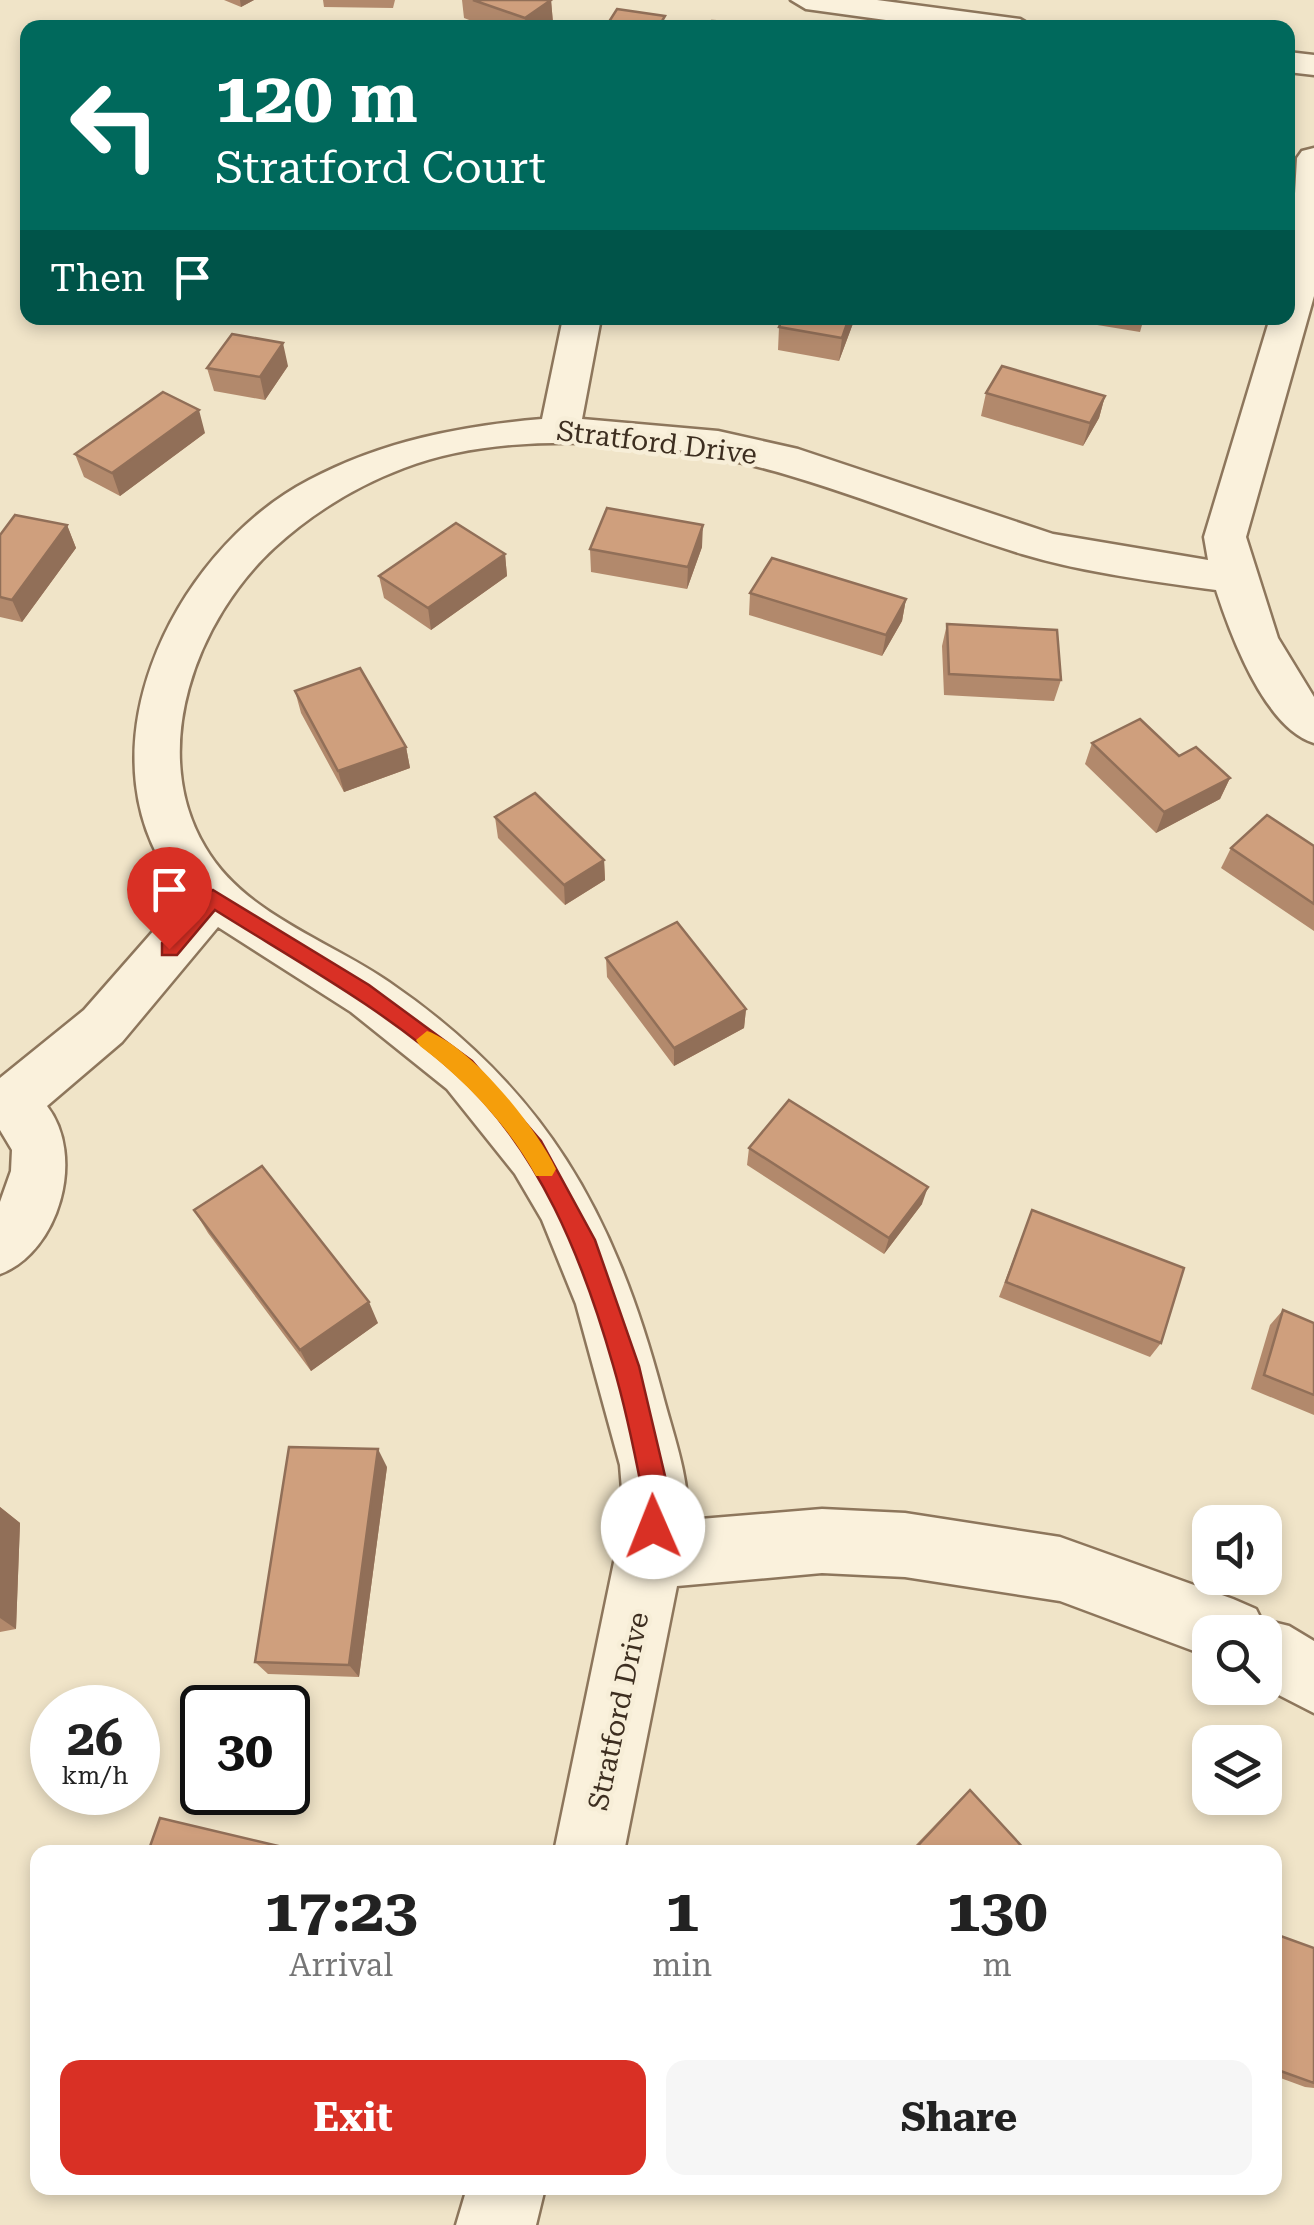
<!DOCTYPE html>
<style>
:root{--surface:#fff;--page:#f6f6f6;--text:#222;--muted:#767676;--accent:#d93025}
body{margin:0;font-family:"Roboto Serif",serif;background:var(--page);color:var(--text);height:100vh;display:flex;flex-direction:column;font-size:38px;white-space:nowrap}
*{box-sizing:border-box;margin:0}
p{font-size:32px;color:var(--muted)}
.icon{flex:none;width:55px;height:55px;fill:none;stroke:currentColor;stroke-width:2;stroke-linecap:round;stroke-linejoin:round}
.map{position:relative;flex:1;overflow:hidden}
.details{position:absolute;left:30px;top:1845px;width:1252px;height:350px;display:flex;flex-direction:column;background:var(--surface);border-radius:20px;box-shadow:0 5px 15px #0003}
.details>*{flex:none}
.banner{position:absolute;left:20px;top:20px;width:1275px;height:305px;border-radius:20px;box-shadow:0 5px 15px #0003;background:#00695c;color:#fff;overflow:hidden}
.buttons{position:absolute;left:1192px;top:1505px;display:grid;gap:20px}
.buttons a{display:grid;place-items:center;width:90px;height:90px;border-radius:20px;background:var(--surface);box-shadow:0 5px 15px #0003;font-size:50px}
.speed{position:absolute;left:30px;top:1685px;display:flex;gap:20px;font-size:50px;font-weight:700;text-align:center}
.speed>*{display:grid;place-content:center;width:130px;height:130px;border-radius:50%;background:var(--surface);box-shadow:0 5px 15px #0003;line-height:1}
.speed small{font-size:25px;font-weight:400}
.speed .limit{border:5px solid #111;border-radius:15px;background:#fff;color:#111}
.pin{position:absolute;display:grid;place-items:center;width:85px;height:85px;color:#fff;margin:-102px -42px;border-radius:50% 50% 50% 0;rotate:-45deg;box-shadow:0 0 10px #0007}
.pin .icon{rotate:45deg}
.me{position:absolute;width:110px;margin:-55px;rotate:359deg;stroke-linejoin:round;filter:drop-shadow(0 0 8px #0008)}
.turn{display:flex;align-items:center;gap:35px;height:210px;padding:0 30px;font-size:45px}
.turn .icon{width:130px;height:130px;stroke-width:2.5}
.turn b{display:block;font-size:70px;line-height:85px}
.then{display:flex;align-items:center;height:95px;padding:0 30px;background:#0003;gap:20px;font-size:38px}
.eta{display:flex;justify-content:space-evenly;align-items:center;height:170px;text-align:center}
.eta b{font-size:60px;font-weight:700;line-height:70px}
.primary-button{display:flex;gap:20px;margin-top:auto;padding:20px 30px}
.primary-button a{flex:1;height:115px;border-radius:20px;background:var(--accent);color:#fff;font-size:40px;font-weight:700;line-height:115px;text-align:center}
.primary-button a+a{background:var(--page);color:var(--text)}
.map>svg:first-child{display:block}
</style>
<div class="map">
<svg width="1314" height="2225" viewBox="0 0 1314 2225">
<rect width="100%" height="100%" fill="#f0e4c8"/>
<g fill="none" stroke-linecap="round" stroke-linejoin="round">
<g stroke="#8d765c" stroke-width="5">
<path id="minor" d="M791 0H877L1020 19 1035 28H944L806 9Z
M1288 52 1314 55V75L1288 72Z
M1314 148V296L1246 537 1278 638 1314 697V743C1265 728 1231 636 1216 590 1151 581 1086 573 1022 554 892 514 770 455 632 445 558 440 474 441 404 468 356 486 311 514 274 548 197 619 147 750 205 847 244 914 328 940 389 982 545 1089 614 1212 662 1392 673 1435 689 1475 688 1520L822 1509 905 1513 1060 1537 1233 1599 1256 1609 1261 1619 1289 1626 1314 1641V1713L1265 1688V1632H1210V1657L1060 1601 905 1577 822 1573 677 1586 624 1852H554L624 1514 620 1465 576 1304 542 1220 515 1174 447 1089 351 1012 218 927 122 1042 47 1106C86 1156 59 1252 0 1274V1202L11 1171 12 1150 0 1130V1078L84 1010 185 895C69 763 171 552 309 480 383 441 460 426 542 419L563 318H601L582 419 718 431 798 449 1053 534 1208 560 1204 537 1270 318H1288L1297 158 1302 151Z
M467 2188H545L536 2225H456Z"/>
</g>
<use href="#minor" fill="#faf1dc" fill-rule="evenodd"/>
</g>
<path fill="#b2896c" d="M224 0H254L241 7Z
M323 0H395L393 8 324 7Z
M462 0H551L553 23 545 28H490L464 18Z
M855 318 839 361 778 350 779 327Z
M1086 318H1144L1140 332 1085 323Z
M288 366 265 400 214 391 207 368Z
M986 393 1105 396 1099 418 1083 446 981 416Z
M205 433 120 496 84 477 75 454Z
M67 525 76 548 22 622 0 617V535Z
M702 547 687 589 591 572 590 549Z
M505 554 507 576 431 630 384 598 379 576Z
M750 593 906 599 902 621 882 656 749 615Z
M947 624 1061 680 1054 701 944 695 942 646Z
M295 691 406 747 410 768 344 792 301 713Z
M1092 743 1179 756 1230 778 1220 799 1156 833 1085 764Z
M495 817 604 860 605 880 565 905 498 838Z
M1314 846V931L1221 868 1231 848Z
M606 958 746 1009 744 1028 674 1066 607 977Z
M749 1148 922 1204 884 1254 747 1165Z
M194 1210 378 1323 311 1371 208 1233Z
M1032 1210 1161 1343 1150 1357 999 1297Z
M1283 1310 1314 1323V1415L1251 1389 1270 1325Z
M387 1467 359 1677 268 1674 255 1662Z
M0 1507 20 1523 16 1629 0 1632Z
M970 1790 1027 1852H909L960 1799Z
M1275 1934 1314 1948V2088L1305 2087 1275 2076Z"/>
<path fill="#916f58" d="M240 0H254L241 7Z
M551 0 553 23 545 28H526L525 18Z
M849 318H855L839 361 842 338Z
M283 343 288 366 265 400 260 377Z
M1105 396 1099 418 1083 446 1090 423Z
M199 410 205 433 120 496 112 473Z
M67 525 76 548 22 622 12 600Z
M703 525 702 547 687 589 688 567Z
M505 554 507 576 431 630 428 608Z
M906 599 902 621 882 656 886 635Z
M406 747 410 768 344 792 338 771Z
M1230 778 1220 799 1156 833 1164 812Z
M604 860 605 880 565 905 564 885Z
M746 1009 744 1028 674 1066V1048Z
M928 1187 922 1204 884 1254 889 1238Z
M369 1302 378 1323 311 1371 300 1350Z
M378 1449 387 1467 359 1677 349 1665Z
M0 1507 20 1523 16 1629 0 1618Z
M278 1846 290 1852H276Z"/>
<path fill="#cf9f7d" stroke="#916f58" stroke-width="2.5" d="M473 0H551L525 18Z
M617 9 665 16 658 28H605Z
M712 21 785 25V28H711Z
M783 318H849L842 338 779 327Z
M232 334 283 343 260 377 207 368Z
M1002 366 1105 396 1090 423 986 393Z
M163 392 199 410 112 473 75 454Z
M607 508 703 525 688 567 590 549Z
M15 515 67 525 12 600 0 597V535Z
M456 523 505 554 428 608 379 576Z
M772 558 906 599 886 635 750 593Z
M947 624 1057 630 1061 680 949 674Z
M360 668 406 747 338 771 295 691Z
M1140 719 1179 756 1196 747 1230 778 1164 812 1092 743Z
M535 793 604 860 564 885 495 817Z
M1267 815 1314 846V904L1231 848Z
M677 922 746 1009 674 1048 606 958Z
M789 1100 928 1187 889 1238 749 1148Z
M262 1166 369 1302 300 1350 194 1210Z
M1032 1210 1184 1268 1161 1343 1006 1282Z
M1283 1310 1314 1323V1395L1264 1375Z
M289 1447 378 1449 349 1665 255 1662Z
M970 1790 1027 1852H912Z
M160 1818 278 1846 276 1852H148Z
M1275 1934 1314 1948V2083L1275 2069Z"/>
<path fill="#d93025" stroke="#8d1f18" stroke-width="2.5" d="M213 890 369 985 472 1061 541 1141 595 1240 639 1366 670 1497 663 1536 653 1540 644 1536C638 1521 645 1507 642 1491 634 1449 625 1406 613 1365 583 1260 539 1148 455 1073 384 1009 296 961 215 910L177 955H162V943L206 893Z"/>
<path fill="#f59e0b" d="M427 1031C471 1046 536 1127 556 1169L552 1176H536C509 1126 465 1080 420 1046L416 1040Z"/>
<g text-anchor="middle" stroke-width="9" stroke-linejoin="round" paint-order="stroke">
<g font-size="28" fill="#3d2e20" stroke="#f7eed8">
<text transform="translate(657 442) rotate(7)" y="10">Stratford Drive</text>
<text transform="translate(618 1711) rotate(-78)" y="10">Stratford Drive</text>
</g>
</g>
</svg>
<div class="buttons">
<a><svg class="icon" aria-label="sound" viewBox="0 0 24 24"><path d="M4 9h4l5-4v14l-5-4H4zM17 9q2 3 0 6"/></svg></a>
<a><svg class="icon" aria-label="search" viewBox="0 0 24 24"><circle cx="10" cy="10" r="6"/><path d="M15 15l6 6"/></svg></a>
<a><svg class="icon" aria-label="layers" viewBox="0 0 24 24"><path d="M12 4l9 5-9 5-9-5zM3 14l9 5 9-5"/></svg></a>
</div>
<div class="speed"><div>26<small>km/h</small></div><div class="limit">30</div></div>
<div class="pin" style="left:169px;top:949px;background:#d93025"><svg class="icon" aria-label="arrive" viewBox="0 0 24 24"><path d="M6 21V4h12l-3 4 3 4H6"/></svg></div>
<svg class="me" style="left:653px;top:1527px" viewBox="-20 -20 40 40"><circle r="19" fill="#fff"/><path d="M0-13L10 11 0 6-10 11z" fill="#d93025"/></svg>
<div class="banner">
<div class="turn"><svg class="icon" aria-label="left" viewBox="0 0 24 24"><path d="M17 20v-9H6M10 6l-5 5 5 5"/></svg><div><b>120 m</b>Stratford Court</div></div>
<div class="then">Then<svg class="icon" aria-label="arrive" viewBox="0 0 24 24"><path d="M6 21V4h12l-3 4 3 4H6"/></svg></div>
</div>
<section class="details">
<div class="eta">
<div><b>17:23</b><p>Arrival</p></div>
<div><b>1</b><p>min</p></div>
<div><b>130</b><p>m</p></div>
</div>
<div class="primary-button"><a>Exit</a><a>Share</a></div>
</section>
</div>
